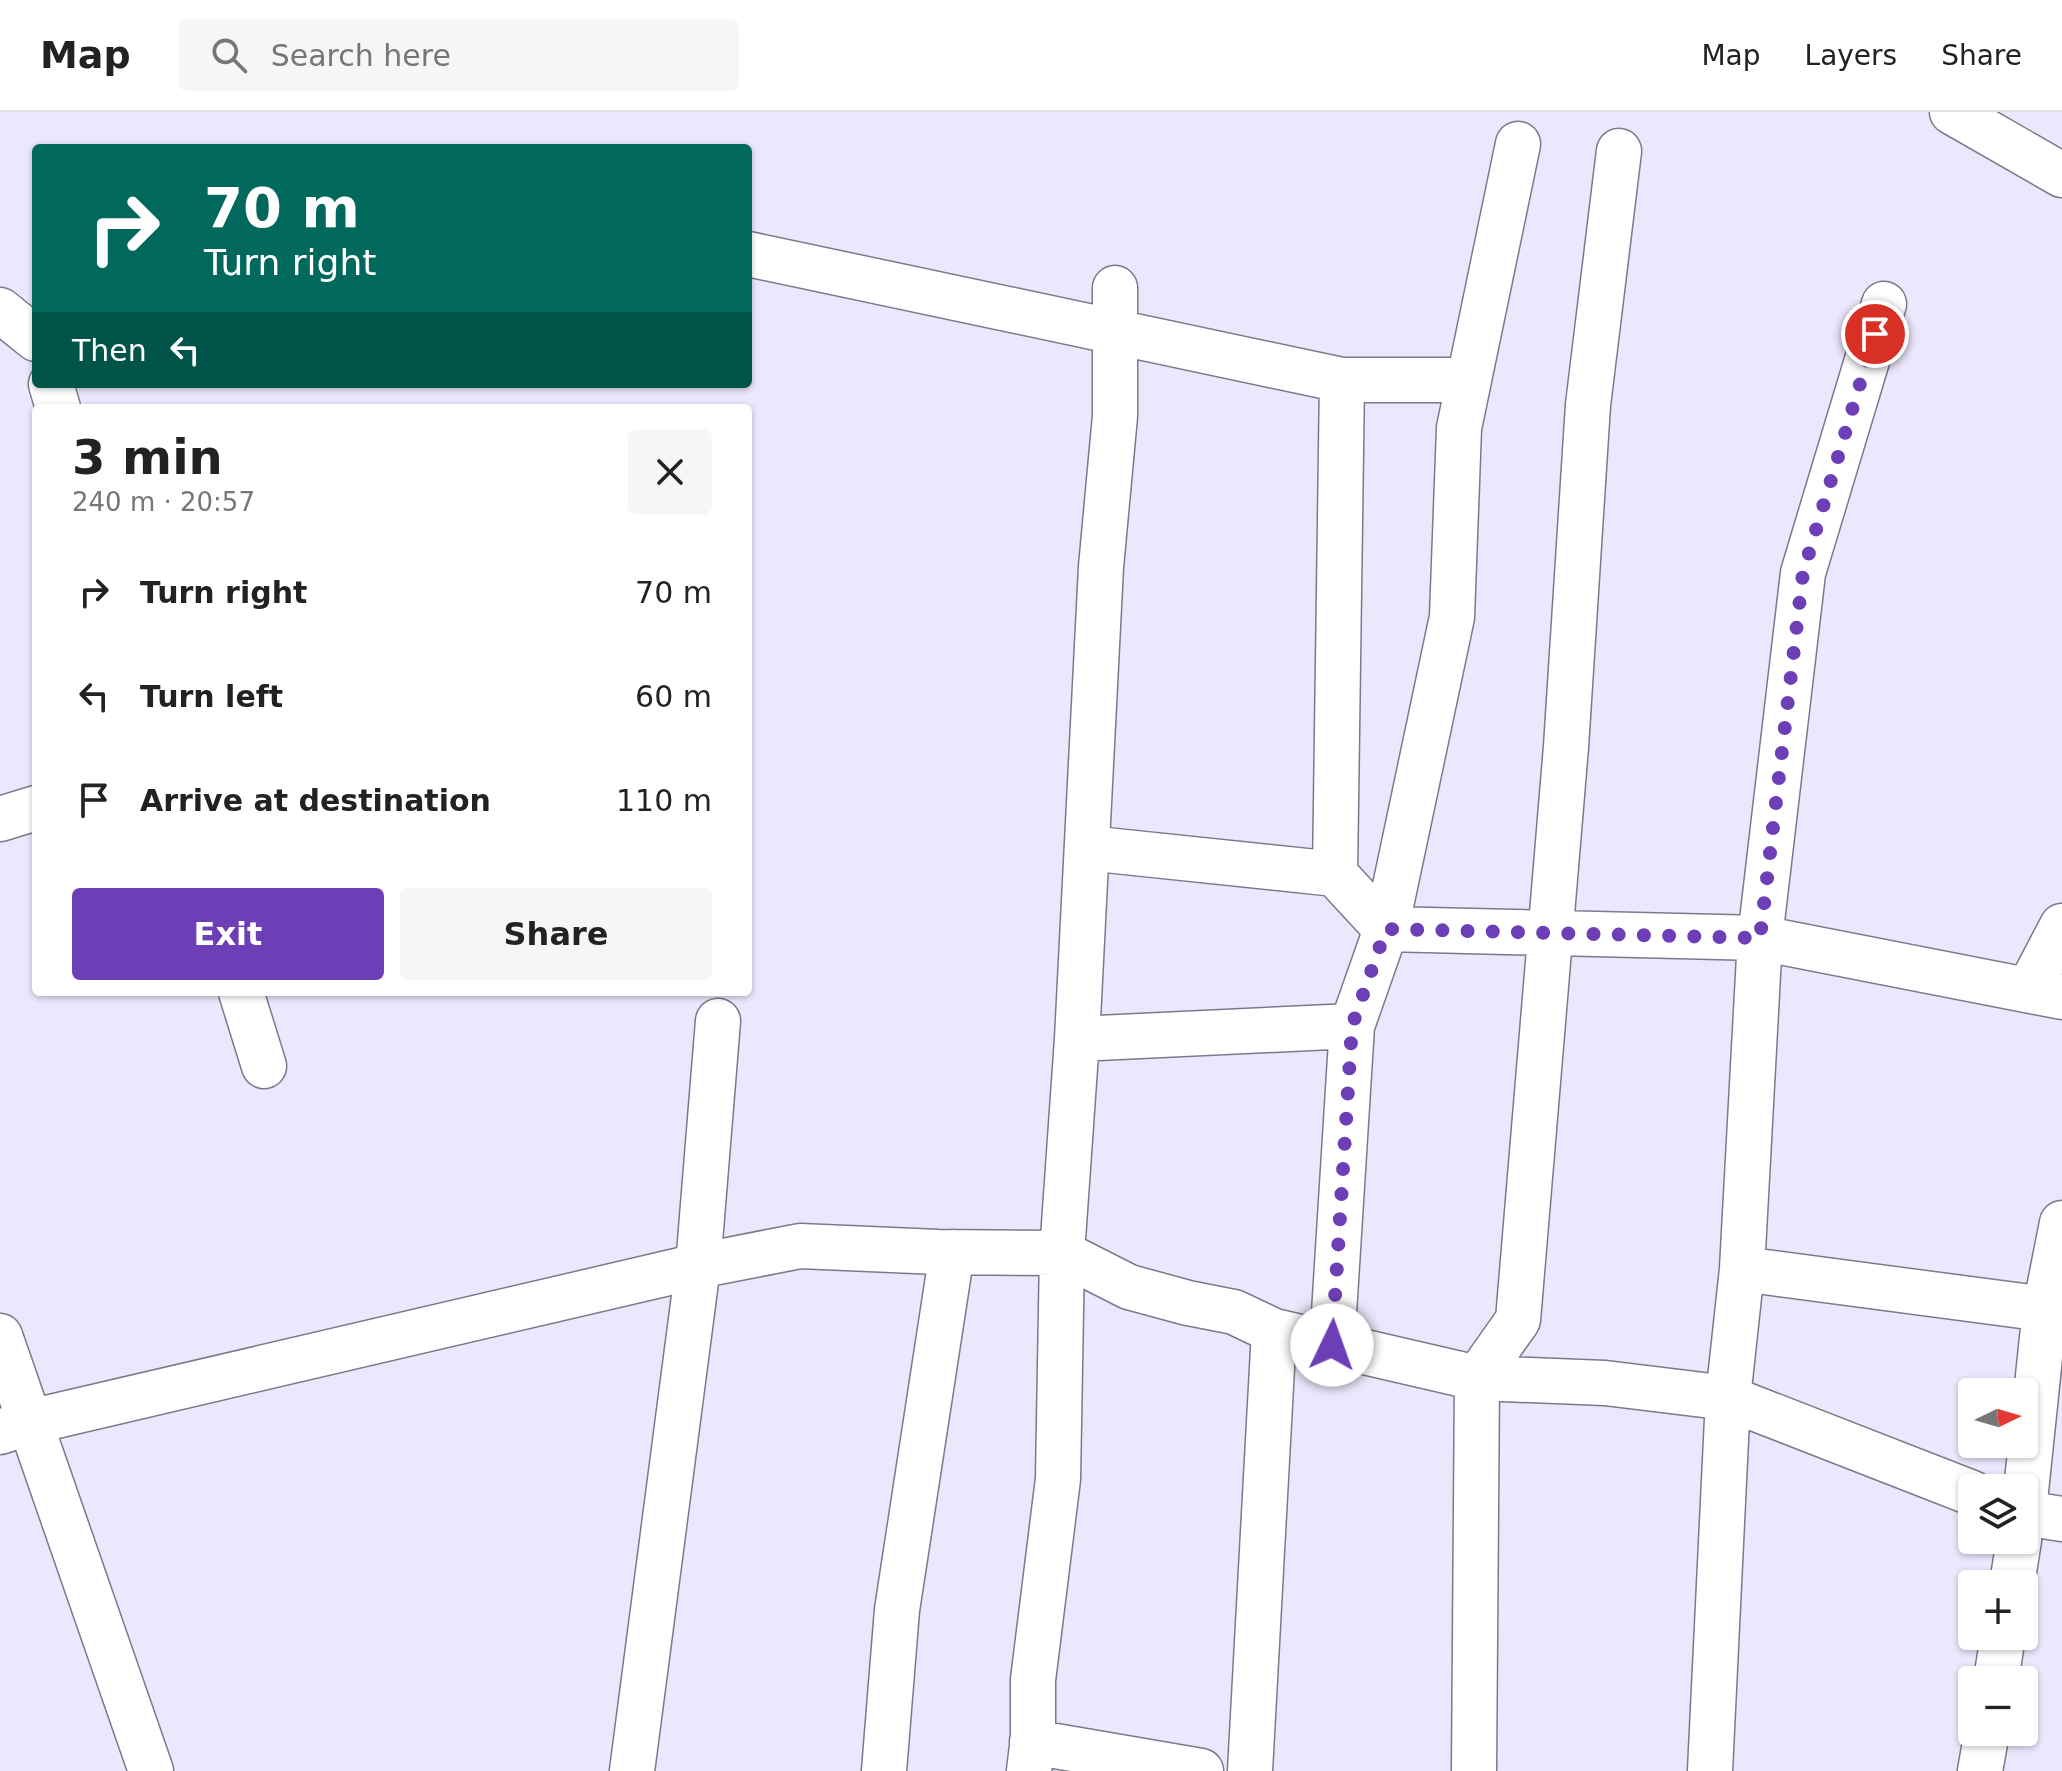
<!DOCTYPE html>
<meta charset="utf-8">
<style>
:root{--surface:#fff;--page:#f6f6f6;--text:#222;--muted:#767676;--line:#e0e0e0;--accent:#6d3fb7}
body{margin:0;font-family:"DejaVu Sans",sans-serif;background:var(--page);color:var(--text);height:100vh;display:flex;flex-direction:column;font-size:30px;white-space:nowrap}
*{box-sizing:border-box;margin:0}
p{font-size:26px;color:var(--muted)}
.icon{flex:none;width:44px;height:44px;fill:none;stroke:currentColor;stroke-width:2;stroke-linecap:round;stroke-linejoin:round}
.map{position:relative;flex:1;overflow:hidden}
.sheet{position:absolute;left:32px;top:292px;width:720px;height:592px;display:flex;flex-direction:column;background:var(--surface);border-radius:8px;box-shadow:0 2px 6px #0004}
.sheet>*{flex:none}
.hud{position:absolute;left:32px;top:32px;width:720px;height:244px;border-radius:8px;box-shadow:0 2px 6px #0004;background:#00695c;color:#fff;overflow:hidden}
.needle{width:52px;rotate:85deg}
.tools{position:absolute;left:1958px;top:1266px;display:grid;gap:16px}
.tools a{display:grid;place-items:center;width:80px;height:80px;border-radius:8px;background:var(--surface);box-shadow:0 2px 6px #0004;font-size:40px}
.pin{position:absolute;display:grid;place-items:center;width:68px;height:68px;color:#fff;margin:-34px;border:4px solid #fff;border-radius:50%;box-shadow:0 2px 8px #0007}
.me{position:absolute;width:88px;margin:-44px;rotate:3deg;stroke-linejoin:round;filter:drop-shadow(0 0 6px #0008)}
.turn{display:flex;align-items:center;gap:28px;height:168px;padding:0 40px;font-size:36px}
.turn .icon{width:104px;height:104px;stroke-width:2.5}
.turn b{display:block;font-size:56px;line-height:68px}
.then{display:flex;align-items:center;height:76px;padding:0 40px;background:#0003;gap:16px;font-size:30px}
.round{display:grid;place-items:center;flex:none;width:84px;height:84px;border-radius:8px;background:var(--page)}
.headline{display:flex;align-items:center;justify-content:space-between;height:136px;padding:0 40px}
h1{font-size:48px;font-weight:700;line-height:60px}
.action{display:flex;gap:16px;margin-top:auto;padding:16px 40px}
.action a{flex:1;height:92px;border-radius:8px;background:var(--accent);color:#fff;font-size:32px;font-weight:700;line-height:92px;text-align:center}
.action a+a{background:var(--page);color:var(--text)}
ul{padding:0;list-style:none}
li{display:flex;align-items:center;gap:24px;height:104px;padding:0 40px}
li div{flex:1}
li b{display:block;font-size:30px}
li em{font-style:normal}
header{display:flex;align-items:center;gap:48px;box-sizing:border-box;height:112px;padding:0 40px;background:var(--surface);border-bottom:2px solid var(--line)}
header strong{font-size:38px}
nav{display:flex;gap:44px;margin-inline-start:auto;font-size:28px}
.search{width:560px;height:72px;background:var(--page);display:flex;align-items:center;gap:20px;box-sizing:border-box;padding:0 28px;border-radius:8px;color:var(--muted);font-size:30px}
.map>svg:first-child{display:block}
</style>
<header>
<strong>Map</strong>
<div class="search"><svg class="icon" aria-label="search" viewBox="0 0 24 24"><circle cx="10" cy="10" r="6"/><path d="M15 15l6 6"/></svg>Search here</div>
<nav><a>Map</a><a>Layers</a><a>Share</a></nav>
</header>
<div class="map">
<svg width="2062" height="1659" viewBox="0 0 2062 1659">
<rect width="100%" height="100%" fill="#ece7fc"/>
<g fill="none" stroke-linecap="round" stroke-linejoin="round">
<g stroke="#7d788b" stroke-width="47">
<path id="minor" d="M748 142 1342 268
M0 198 36 227
M1469 268H1342L1335 762 1386 817 1760 826 2062 885
M51 272 58 296
M0 707 36 696
M1087 736 1335 762
M2029 877 2062 814
M241 880 264 954
M1077 927 1352 914
M1742 1157 2045 1197
M0 1224 151 1659
M1332 1233 1352 914 1386 817 1452 505 1459 316 1518 32
M0 1320 30 1310 698 1154 800 1134 938 1140 1062 1141 1129 1175 1188 1191 1234 1200 1274 1219 1477 1266 1605 1271 1728 1286 1972 1381
M2024 1398 2045 1197 2062 1111
M2024 1401 2062 1407
M2012 1472 2019 1428
M1996 1568 2003 1524
M1032 1630 1201 1659
M632 1659 698 1154 718 909
M884 1659 897 1498 952 1140
M1029 1659 1033 1626V1568L1058 1367 1062 1141 1077 927 1101 455 1115 304V176
M1250 1659 1274 1219
M1474 1659 1477 1266 1518 1208 1566 635 1588 293 1619 39
M1710 1659 1728 1286 1742 1157 1760 826 1803 461 1884 192
M1980 1659 1987 1620"/>
</g>
<g stroke="#7d788b" stroke-width="47">
<path id="highway" d="M1952 0 2062 63"/>
</g>
<use href="#minor" stroke="#fff" stroke-width="44"/>
<use href="#highway" stroke="#fff" stroke-width="44"/>
</g>
<g fill="none" stroke-linecap="round" stroke-linejoin="round">
<path stroke="#6d3fb7" stroke-width="14" stroke-dasharray="0 25.2" d="M1332 1233 1352 914 1386 817 1760 826 1803 461 1875 222"/>
</g>
</svg>
<div class="tools">
<a><svg class="needle" viewBox="-14 -14 28 28"><path d="M0-13l5 13h-10z" fill="#e53935"/><path d="M0 13l5-13h-10z" fill="#767676"/></svg></a>
<a><svg class="icon" aria-label="layers" viewBox="0 0 24 24"><path d="M12 4l9 5-9 5-9-5zM3 14l9 5 9-5"/></svg></a>
<a>+</a>
<a>−</a>
</div>
<div class="pin" style="left:1875px;top:222px;background:#d93025"><svg class="icon" aria-label="arrive" viewBox="0 0 24 24"><path d="M6 21V4h12l-3 4 3 4H6"/></svg></div>
<svg class="me" style="left:1332px;top:1233px" viewBox="-20 -20 40 40"><circle r="19" fill="#fff"/><path d="M0-13L10 11 0 6-10 11z" fill="#6d3fb7"/></svg>
<div class="hud">
<div class="turn"><svg class="icon" aria-label="right" viewBox="0 0 24 24"><path d="M7 20v-9h11M14 6l5 5-5 5"/></svg><div><b>70 m</b>Turn right</div></div>
<div class="then">Then<svg class="icon" aria-label="left" viewBox="0 0 24 24"><path d="M17 20v-9H6M10 6l-5 5 5 5"/></svg></div>
</div>
<section class="sheet">
<div class="headline"><div><h1>3 min</h1><p>240 m · 20:57</p></div><a class="round"><svg class="icon" aria-label="close" viewBox="0 0 24 24"><path d="M6 6l12 12M18 6L6 18"/></svg></a></div>
<ul>
<li><svg class="icon" aria-label="right" viewBox="0 0 24 24"><path d="M7 20v-9h11M14 6l5 5-5 5"/></svg><div><b>Turn right</b></div><em>70 m</em></li>
<li><svg class="icon" aria-label="left" viewBox="0 0 24 24"><path d="M17 20v-9H6M10 6l-5 5 5 5"/></svg><div><b>Turn left</b></div><em>60 m</em></li>
<li><svg class="icon" aria-label="arrive" viewBox="0 0 24 24"><path d="M6 21V4h12l-3 4 3 4H6"/></svg><div><b>Arrive at destination</b></div><em>110 m</em></li>
</ul>
<div class="action"><a>Exit</a><a>Share</a></div>
</section>
</div>
